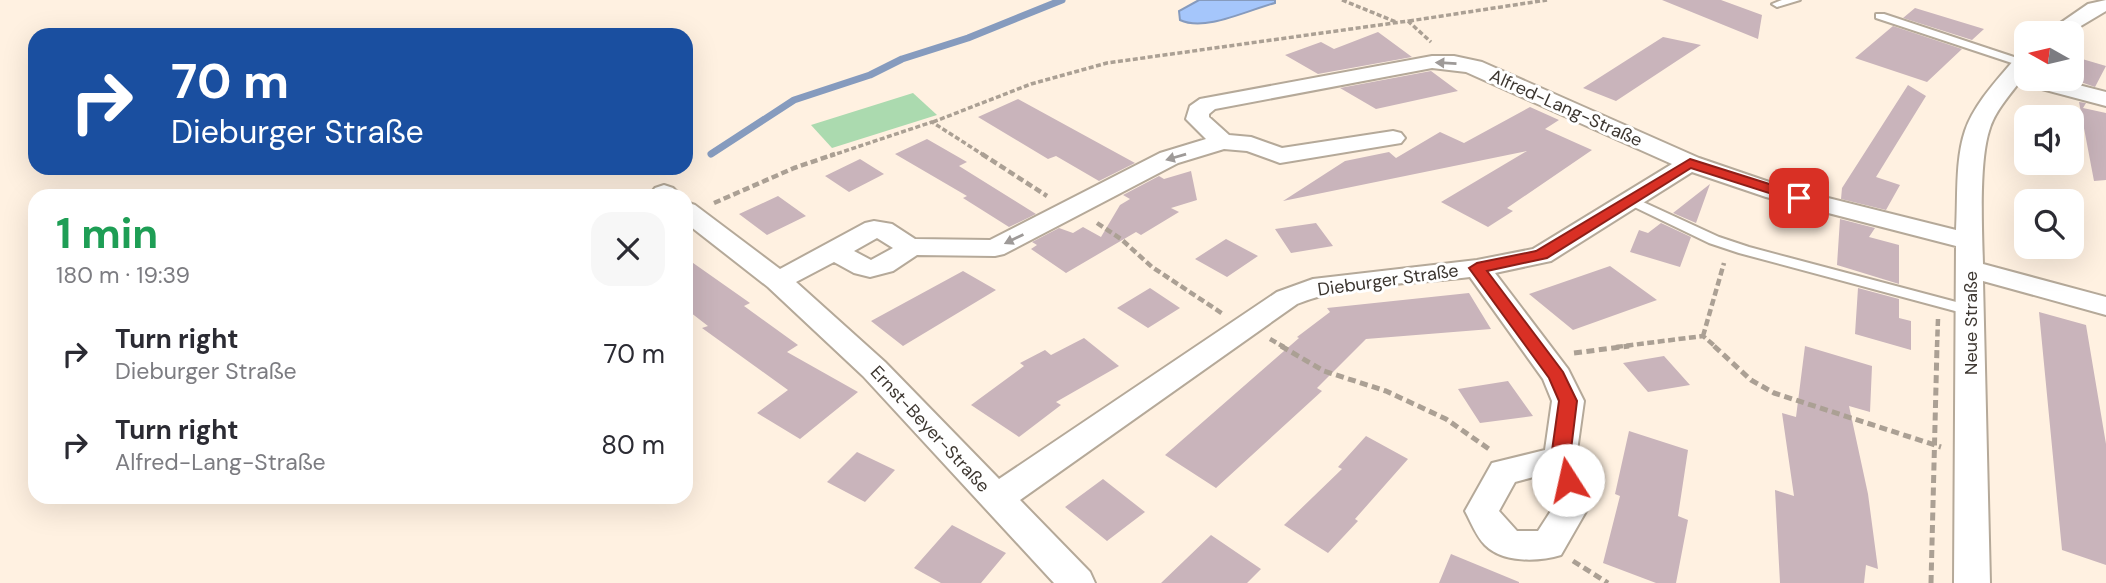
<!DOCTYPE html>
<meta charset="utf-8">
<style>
:root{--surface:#fff;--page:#f7f7f7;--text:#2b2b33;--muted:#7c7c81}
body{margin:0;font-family:"DM Sans",sans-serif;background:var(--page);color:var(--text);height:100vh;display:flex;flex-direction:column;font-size:26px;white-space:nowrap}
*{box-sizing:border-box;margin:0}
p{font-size:23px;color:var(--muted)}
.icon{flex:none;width:38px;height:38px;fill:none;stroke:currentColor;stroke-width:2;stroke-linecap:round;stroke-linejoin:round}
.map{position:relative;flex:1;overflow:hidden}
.side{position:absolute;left:28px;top:189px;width:665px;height:315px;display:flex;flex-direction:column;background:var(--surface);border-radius:21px;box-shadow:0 7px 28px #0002}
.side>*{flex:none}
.hud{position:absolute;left:28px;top:28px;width:665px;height:147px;border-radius:21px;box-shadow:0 7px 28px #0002;background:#1a4fa0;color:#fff;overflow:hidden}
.needle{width:46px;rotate:278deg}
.controls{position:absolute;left:2014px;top:21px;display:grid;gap:14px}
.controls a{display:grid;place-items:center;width:70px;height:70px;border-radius:14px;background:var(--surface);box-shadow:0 7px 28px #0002;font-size:35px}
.pin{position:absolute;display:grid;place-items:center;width:60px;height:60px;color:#fff;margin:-30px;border-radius:14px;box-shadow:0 4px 10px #0006}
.me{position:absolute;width:77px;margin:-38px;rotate:350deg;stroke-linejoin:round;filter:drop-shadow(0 0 5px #0008)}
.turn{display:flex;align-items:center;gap:24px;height:147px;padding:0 28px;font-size:32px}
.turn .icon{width:91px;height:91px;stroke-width:2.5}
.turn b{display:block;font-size:49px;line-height:60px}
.round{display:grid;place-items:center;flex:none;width:74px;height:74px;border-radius:21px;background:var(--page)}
.head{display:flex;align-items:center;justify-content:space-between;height:119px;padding:0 28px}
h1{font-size:42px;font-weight:700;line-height:52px;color:#1e9e55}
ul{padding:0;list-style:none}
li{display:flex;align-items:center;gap:21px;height:91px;padding:0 28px}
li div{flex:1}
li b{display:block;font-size:26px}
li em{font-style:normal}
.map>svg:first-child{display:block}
</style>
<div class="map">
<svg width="2106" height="583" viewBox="0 0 2106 583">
<rect width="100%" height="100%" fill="#fff1e1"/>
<path fill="#abdaaf" d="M913 93 937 115 832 148 811 125Z"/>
<path fill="#a5c6fb" stroke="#869bbe" stroke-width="2" d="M1199 0H1275V3C1248 10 1205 32 1180 20L1179 11Z"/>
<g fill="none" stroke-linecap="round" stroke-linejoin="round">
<path stroke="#869bbe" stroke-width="7" d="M711 154 794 100 870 75 902 59 968 38 1062 0"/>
</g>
<path fill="#c9b4bb" d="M1662 0H1721L1762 15 1758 39Z
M1915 8 1984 29 1972 40 1903 18Z
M1893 26 1962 49 1927 82 1855 58Z
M1378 32 1412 57 1318 74 1285 55 1321 42 1334 49Z
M1663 37 1701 45 1616 101 1583 88Z
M2072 56 2106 66 2095 87 2072 79Z
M1431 71 1458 91 1376 109 1340 88Z
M1908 85 1926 96 1876 177 1900 185 1886 210 1841 199 1842 188Z
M1018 99 1135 163 1099 181 1056 156 1048 159 978 117Z
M2079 102 2086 103 2083 108 2106 113V180L2094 181Z
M1530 107 1559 120 1545 129 1592 150 1507 208 1513 211 1488 227 1441 202 1527 151 1283 201 1345 161 1389 152 1396 158 1440 132 1464 143Z
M927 139 967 162 959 166 1036 214 1009 227 963 198 967 196 895 154Z
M860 159 884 174 849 192 825 176Z
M1191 171 1197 200 1171 208 1179 212 1141 235 1136 232 1066 273 1031 249 1037 245 1032 242 1059 228 1073 233 1083 227 1101 237 1120 205 1130 199 1123 195 1159 176 1164 179Z
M1710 184 1696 223 1673 213Z
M778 196 806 216 767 235 739 214Z
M1840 219 1875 228 1869 237 1899 245V284L1837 265Z
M1316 223 1333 246 1291 253 1275 229Z
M1661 223 1691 237 1680 267 1630 252 1639 230 1648 233Z
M1226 239 1258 256 1227 277 1195 259Z
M686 258 750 303 744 306 798 345 787 352 858 392 800 439 757 413 788 390 702 328 708 326 686 309Z
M1610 266 1657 300 1573 330 1529 294Z
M963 271 996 290 903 346 871 321Z
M1150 288 1180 308 1148 328 1117 308Z
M1858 288 1899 299V318L1911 321V350L1855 334Z
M1469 293 1491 329 1366 339 1317 388 1322 391 1216 488 1165 455 1299 338 1297 337 1330 312 1327 308Z
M2039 312 2086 325 2106 444V565L2062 550Z
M1084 338 1119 366 1056 402 1061 405 1019 437 971 405 1024 366 1020 363 1045 350 1051 355Z
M1805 346 1872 366 1870 412 1849 406 1868 494 1878 569 1866 565 1864 583H1780L1775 490 1794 496 1782 413 1796 417Z
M1664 356 1690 385 1648 392 1623 363Z
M1508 381 1533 416 1480 423 1458 389Z
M1629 431 1688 450 1678 516 1688 520 1676 583H1656L1603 563 1620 496 1615 494Z
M1366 436 1408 459 1355 519 1358 521 1328 553 1284 525 1342 469 1338 467Z
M857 452 895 470 865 502 827 482Z
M1103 479 1145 512 1107 541 1065 507Z
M952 525 1006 553 981 583H941L914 568Z
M1211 535 1261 569 1247 583H1161Z
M1451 554 1519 582V583H1439Z"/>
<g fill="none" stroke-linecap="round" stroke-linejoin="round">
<g stroke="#b5a999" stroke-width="4">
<path id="lane" d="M1782 0H1800L1777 7 1772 4Z
M1876 14H1884L2026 61V64L2018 65 1876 18Z
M1630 196 1719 237 1749 247 1975 307 1977 310 1970 315 1739 253 1709 243 1626 203 1624 200Z"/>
</g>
<g stroke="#b5a999" stroke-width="4">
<path id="street" d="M2106 0V11L2069 33H2046L2088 4Z
M2026 52V79H2055L2106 92V106L2023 84 2021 80C2009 96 1994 112 1989 131 1979 163 1982 229 1983 264L2106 297V315L1983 281 1990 583H1954L1956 246 1766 197 1692 172 1551 261 1495 273 1568 369 1584 401 1576 458 1592 501 1561 555C1538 562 1503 563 1485 545 1476 536 1471 522 1465 511L1492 463 1545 450 1552 401 1543 379 1470 277C1413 284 1350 283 1297 304L1020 500 1090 572 1095 583H1054L863 376 768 287 686 223V202L695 205 780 269 865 223 874 221 892 224 915 239 990 240 1160 153 1206 139 1186 119 1190 106 1200 99 1432 56H1454L1482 62 1699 158 1784 187 1956 230C1958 198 1955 161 1965 131 1975 102 2000 77 2019 54ZM1432 68 1466 72 1672 164 1533 249 1477 260 1313 279 1277 292 999 479 885 362 796 282 834 262 854 273 870 277 893 271 917 255 995 256 1004 254 1178 163 1224 149 1247 151 1280 163 1401 143 1405 138 1401 133 1393 131 1282 148 1251 137 1229 135 1209 117V114L1215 109ZM877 238 893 248 871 260 854 251ZM1549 473 1558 500 1538 531H1517L1499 511 1515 482Z
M664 185 673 188 681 196H654L651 193 655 188Z"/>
</g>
<path stroke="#aba094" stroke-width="3.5" stroke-dasharray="5 2.5" stroke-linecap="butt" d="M1342 0 1396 22
M1409 21 1547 0
M933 122 1031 84 1107 63 1408 21 1431 42
M830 156 932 122 985 156"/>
<path stroke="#aba094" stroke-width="4.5" stroke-dasharray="7 3.5" stroke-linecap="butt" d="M982 154 1047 196
M714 203 794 168 835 154
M1097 223 1121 239 1152 267 1223 314
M1703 336 1724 263
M1270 339 1284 347
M1616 347 1703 336 1716 347
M1937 347 1938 319"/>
<path stroke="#aba094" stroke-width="5" stroke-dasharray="8 4.5" stroke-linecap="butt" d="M1281 346 1324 371 1386 391 1446 419 1489 449
M1714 346 1751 380 1774 393 1941 447
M1574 353 1629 346
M1573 561 1608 583
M1931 583 1937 346"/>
<use href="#lane" fill="#fff" fill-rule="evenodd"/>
<use href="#street" fill="#fff" fill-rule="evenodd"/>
</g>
<defs><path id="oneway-solid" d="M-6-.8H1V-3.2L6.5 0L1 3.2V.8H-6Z" transform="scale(1.75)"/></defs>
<g fill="#9e9a98">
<use href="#oneway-solid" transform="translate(1446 63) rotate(-177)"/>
<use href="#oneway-solid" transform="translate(1176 157) rotate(164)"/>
<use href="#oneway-solid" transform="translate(1014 239) rotate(154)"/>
</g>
<path fill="#d93025" stroke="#8d1f18" stroke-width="2" d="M1690 159 1804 195 1806 198 1799 203 1794 201 1691 168 1547 258 1487 271 1563 372 1577 401 1570 458 1577 480 1575 485 1568 487 1561 485 1551 458 1559 401 1549 378 1469 268 1477 263 1536 251Z"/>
<g text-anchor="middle" stroke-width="6" stroke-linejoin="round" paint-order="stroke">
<g font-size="18" fill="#3c3630" stroke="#fff">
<text transform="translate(1566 108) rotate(24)" y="6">Alfred-Lang-Straße</text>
<text transform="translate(1388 280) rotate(-8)" y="6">Dieburger Straße</text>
<text transform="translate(1971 323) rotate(-90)" y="6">Neue Straße</text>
<text transform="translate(930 429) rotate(47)" y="6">Ernst-Beyer-Straße</text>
</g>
</g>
</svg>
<div class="controls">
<a><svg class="needle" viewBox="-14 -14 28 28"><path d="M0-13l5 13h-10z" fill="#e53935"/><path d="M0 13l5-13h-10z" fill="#7c7c81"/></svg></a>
<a><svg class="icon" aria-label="sound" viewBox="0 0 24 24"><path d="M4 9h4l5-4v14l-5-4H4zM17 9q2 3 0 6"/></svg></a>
<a><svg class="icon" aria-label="search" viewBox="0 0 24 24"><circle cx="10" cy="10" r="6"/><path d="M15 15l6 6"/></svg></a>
</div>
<div class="pin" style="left:1799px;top:198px;background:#d93025"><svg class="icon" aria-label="arrive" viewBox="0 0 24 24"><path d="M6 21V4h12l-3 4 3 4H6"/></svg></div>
<svg class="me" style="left:1568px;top:480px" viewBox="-20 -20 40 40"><circle r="19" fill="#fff"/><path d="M0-13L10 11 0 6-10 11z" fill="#d93025"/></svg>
<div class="hud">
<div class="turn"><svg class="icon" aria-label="right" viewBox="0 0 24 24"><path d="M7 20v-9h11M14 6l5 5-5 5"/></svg><div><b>70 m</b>Dieburger Straße</div></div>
</div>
<section class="side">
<div class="head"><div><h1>1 min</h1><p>180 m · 19:39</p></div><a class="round"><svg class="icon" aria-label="close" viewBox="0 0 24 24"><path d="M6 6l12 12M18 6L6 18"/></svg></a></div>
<ul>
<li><svg class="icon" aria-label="right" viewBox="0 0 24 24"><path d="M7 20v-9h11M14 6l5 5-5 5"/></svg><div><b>Turn right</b><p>Dieburger Straße</p></div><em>70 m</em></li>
<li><svg class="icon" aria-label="right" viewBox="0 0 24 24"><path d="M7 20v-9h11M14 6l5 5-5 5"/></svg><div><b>Turn right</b><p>Alfred-Lang-Straße</p></div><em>80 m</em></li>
</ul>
</section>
</div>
